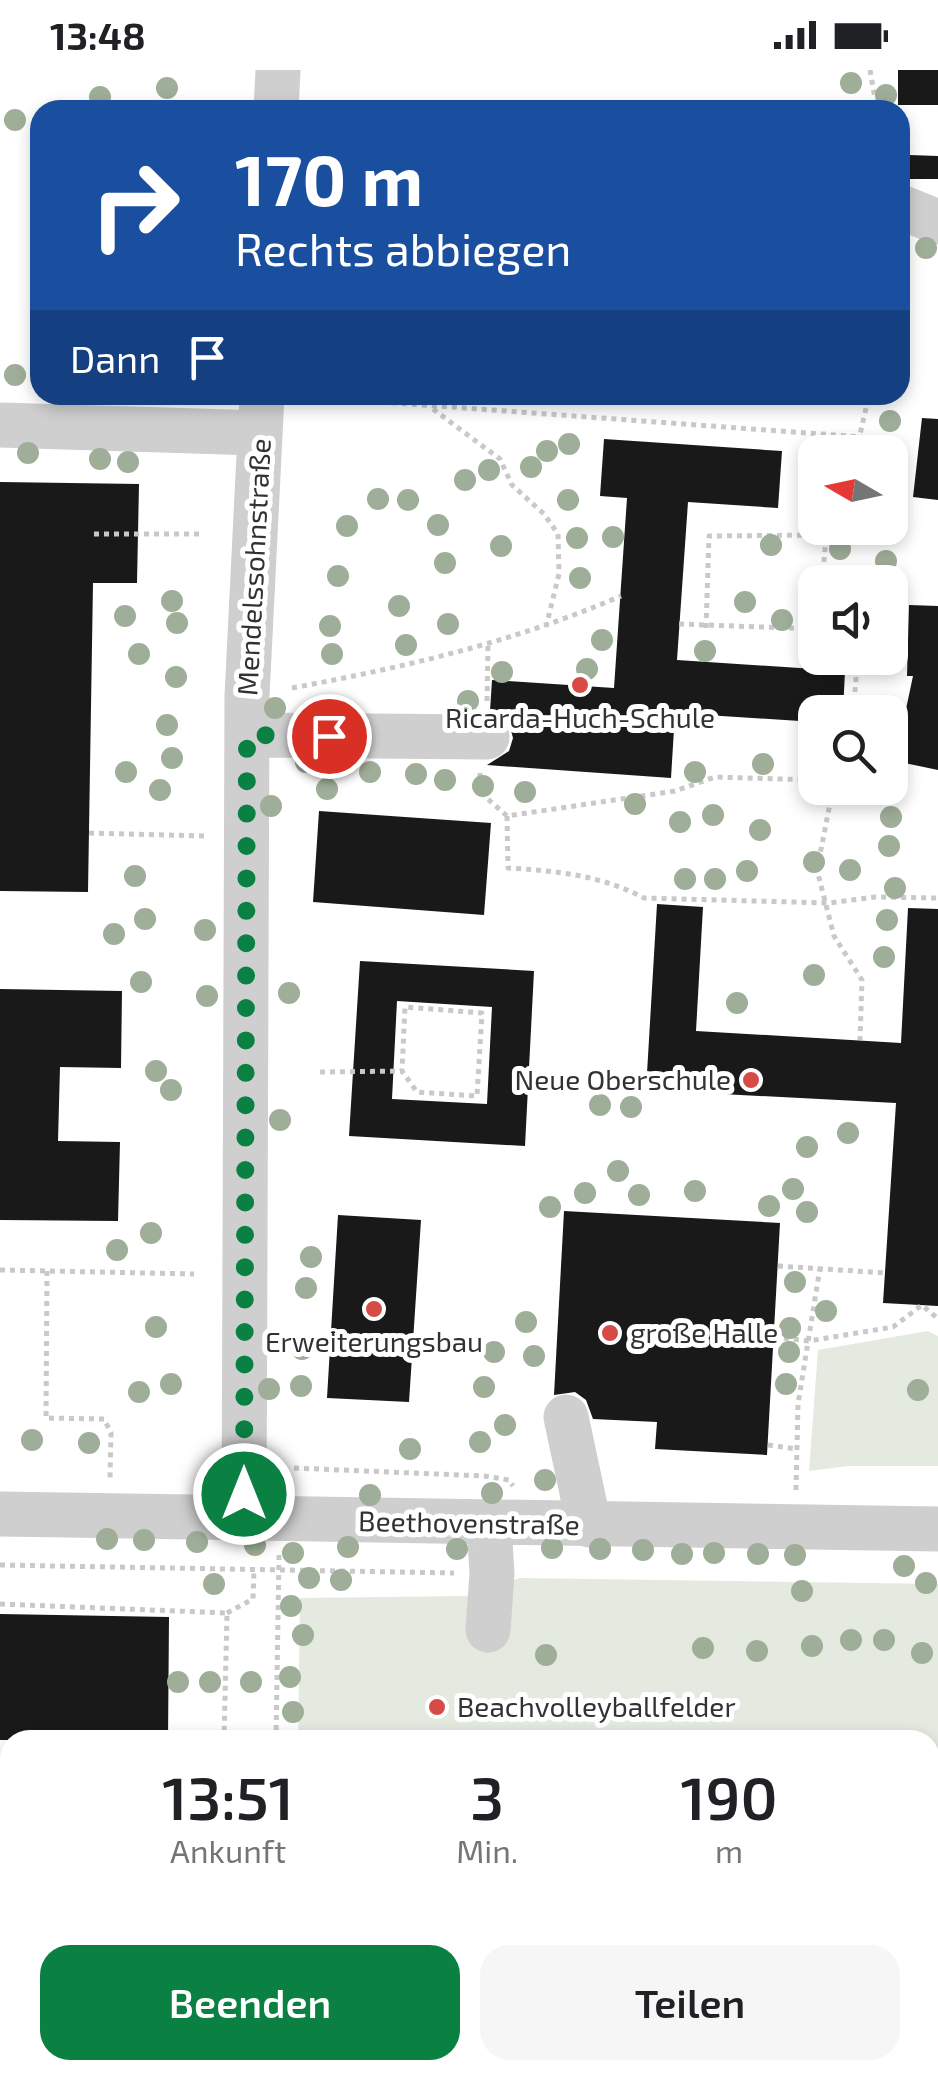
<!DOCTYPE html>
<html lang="de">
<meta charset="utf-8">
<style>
:root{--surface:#fff;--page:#f6f6f6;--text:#202124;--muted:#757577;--accent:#0b8043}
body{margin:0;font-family:"Exo 2",sans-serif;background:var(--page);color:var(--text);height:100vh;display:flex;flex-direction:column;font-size:38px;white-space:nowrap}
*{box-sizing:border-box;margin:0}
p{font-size:32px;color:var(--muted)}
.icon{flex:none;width:55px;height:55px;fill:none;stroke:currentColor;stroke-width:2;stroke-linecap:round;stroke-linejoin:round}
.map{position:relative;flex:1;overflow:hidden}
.side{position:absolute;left:0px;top:1660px;width:940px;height:350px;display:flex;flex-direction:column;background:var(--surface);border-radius:30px 30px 0 0;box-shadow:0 5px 15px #0003}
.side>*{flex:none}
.guide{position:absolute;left:30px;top:30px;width:880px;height:305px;border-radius:30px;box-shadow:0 5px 15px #0003;background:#1a4fa0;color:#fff;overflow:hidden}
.needle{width:65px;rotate:279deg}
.controls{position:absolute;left:798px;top:365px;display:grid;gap:20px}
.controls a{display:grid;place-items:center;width:110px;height:110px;border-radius:20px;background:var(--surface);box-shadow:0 5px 15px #0003;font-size:50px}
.pin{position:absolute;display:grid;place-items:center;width:85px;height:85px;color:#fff;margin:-42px;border:5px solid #fff;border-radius:50%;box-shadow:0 2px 10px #0007}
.me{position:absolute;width:110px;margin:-55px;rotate:0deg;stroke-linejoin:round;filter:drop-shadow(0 0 8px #0008)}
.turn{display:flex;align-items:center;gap:35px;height:210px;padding:0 40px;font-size:45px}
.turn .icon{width:130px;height:130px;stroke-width:2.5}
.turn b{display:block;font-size:70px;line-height:85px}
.then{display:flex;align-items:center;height:95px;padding:0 40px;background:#0003;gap:20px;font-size:38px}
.eta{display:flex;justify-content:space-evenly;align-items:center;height:170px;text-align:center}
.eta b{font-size:60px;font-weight:600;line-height:70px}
.button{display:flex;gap:20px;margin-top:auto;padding:20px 40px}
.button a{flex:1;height:115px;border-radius:30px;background:var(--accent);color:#fff;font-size:40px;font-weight:600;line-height:115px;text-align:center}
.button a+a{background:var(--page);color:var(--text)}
.status{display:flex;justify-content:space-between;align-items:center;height:70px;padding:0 50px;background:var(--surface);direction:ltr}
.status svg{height:28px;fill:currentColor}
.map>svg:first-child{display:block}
</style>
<div class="status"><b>13:48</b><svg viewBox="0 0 49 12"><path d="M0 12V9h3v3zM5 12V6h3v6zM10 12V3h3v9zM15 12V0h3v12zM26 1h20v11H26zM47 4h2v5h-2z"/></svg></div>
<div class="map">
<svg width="938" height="2010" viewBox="0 0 938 2010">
<rect width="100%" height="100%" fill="#fff"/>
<path fill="#e4eadf" d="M928 1261 938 1266V1396H848L809 1401 818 1280Z
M520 1508 938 1514V2010H359L356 2000H930V1670H298L300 1528 466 1526Z
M143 2000H326L329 2010H145Z"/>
<path fill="#191919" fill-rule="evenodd" d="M898 0H938V35H898Z
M909 85 938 86V109H909Z
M922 348 938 349V430L913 427Z
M604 369 782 381 778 438 688 432 677 590 845 601 843 642H815V652L675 643 671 708 487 695 509 681 513 668 509 653 490 641 492 610 614 618 627 428 600 426Z
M0 412 139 414 137 513H93L88 822 0 821Z
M909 535 938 536V700L895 691 913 606H907Z
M319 741 491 753 484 845 313 832Z
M657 834 703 837 696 961 901 973 908 838 938 839V1236L883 1233 896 1033 646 1020Z
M360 891 534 901 525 1076 349 1066ZM397 931 492 937 487 1034 392 1029Z
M0 919 122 921 121 998 60 997 58 1071 120 1072 118 1151 0 1150Z
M564 1141 780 1153 767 1385 655 1379 657 1352 593 1349 586 1330 575 1322 554 1325Z
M338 1145 421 1150 409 1332 327 1328Z
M0 1544 169 1547 168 1670H0Z"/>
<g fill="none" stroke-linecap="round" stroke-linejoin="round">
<path stroke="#c9c9c9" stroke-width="5" stroke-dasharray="5 5" stroke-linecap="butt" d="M870 0 877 40
M302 330 382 332 862 367
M433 339 500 389 512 415 544 444 558 464 559 504 546 557
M856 382 869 325
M94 464H203
M822 512 827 458
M679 554 815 559
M706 558 709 466 825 465
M292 618C409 596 511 573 621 526
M487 631 488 575
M853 642 856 610 853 588
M480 703V722L507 746 675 721 715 707 815 710
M833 718 817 800 834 866 862 910 860 970
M507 746 508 798C557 801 600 805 644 828L829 833 875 827 938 828
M89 763 208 766
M320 1002 402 1001 417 1022 477 1026 482 943 405 937 402 1001
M778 1196 886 1203
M0 1200 194 1204
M47 1201 46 1348 104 1349 111 1363 110 1409
M774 1267 809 1271 893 1257 922 1235 938 1249
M768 1375 797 1379
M294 1398 484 1406 509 1410 513 1416
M796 1420 798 1334 820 1198
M0 1495 454 1503
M0 1534 227 1543 224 1670
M227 1543 253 1529 254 1499
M276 1670 279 1484
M289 2000 291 2010
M333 2000 335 2010"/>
<path stroke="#cfcfcf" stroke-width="45" d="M276 40 278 0
M903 138 938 152
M0 355 260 363
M247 665 487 667
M566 1347 589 1455
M0 1444 938 1459
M244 1450 247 626 262 325
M488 1560 492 1504 489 1454"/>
</g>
<g fill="#9fae98">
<circle cx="851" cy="13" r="11"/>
<circle cx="167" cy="18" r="11"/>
<circle cx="886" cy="25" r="11"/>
<circle cx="100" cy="27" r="11"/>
<circle cx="15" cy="50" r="11"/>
<circle cx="926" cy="178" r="11"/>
<circle cx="15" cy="305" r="11"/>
<circle cx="890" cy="351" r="11"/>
<circle cx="569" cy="374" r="11"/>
<circle cx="547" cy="381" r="11"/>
<circle cx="28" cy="383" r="11"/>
<circle cx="100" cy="389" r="11"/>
<circle cx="128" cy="392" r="11"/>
<circle cx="531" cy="397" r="11"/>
<circle cx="489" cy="400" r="11"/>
<circle cx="465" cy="410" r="11"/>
<circle cx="378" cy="429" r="11"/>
<circle cx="408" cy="430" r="11"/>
<circle cx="568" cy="430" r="11"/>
<circle cx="438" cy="455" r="11"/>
<circle cx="347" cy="456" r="11"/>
<circle cx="613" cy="467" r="11"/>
<circle cx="577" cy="468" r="11"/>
<circle cx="771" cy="475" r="11"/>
<circle cx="501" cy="476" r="11"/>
<circle cx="840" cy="479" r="11"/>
<circle cx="886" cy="491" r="11"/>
<circle cx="445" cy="493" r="11"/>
<circle cx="338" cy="506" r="11"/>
<circle cx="580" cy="508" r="11"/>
<circle cx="172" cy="531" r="11"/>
<circle cx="745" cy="532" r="11"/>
<circle cx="399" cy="536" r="11"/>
<circle cx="125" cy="546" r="11"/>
<circle cx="782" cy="550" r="11"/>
<circle cx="177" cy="553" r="11"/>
<circle cx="448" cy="554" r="11"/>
<circle cx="330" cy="556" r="11"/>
<circle cx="602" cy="570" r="11"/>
<circle cx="406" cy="575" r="11"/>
<circle cx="705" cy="581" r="11"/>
<circle cx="139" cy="584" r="11"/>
<circle cx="332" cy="584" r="11"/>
<circle cx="587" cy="599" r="11"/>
<circle cx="502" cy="602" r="11"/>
<circle cx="176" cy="607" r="11"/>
<circle cx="468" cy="631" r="11"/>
<circle cx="275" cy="638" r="11"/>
<circle cx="167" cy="655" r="11"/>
<circle cx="172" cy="688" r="11"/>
<circle cx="306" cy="692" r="11"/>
<circle cx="763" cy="694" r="11"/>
<circle cx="126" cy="702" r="11"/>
<circle cx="370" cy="702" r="11"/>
<circle cx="695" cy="702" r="11"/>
<circle cx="416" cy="704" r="11"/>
<circle cx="445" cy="710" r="11"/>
<circle cx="483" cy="716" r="11"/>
<circle cx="327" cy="719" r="11"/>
<circle cx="160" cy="720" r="11"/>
<circle cx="525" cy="722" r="11"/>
<circle cx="635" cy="734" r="11"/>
<circle cx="271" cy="736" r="11"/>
<circle cx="713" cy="745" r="11"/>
<circle cx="891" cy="747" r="11"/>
<circle cx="680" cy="752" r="11"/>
<circle cx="760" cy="760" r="11"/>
<circle cx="889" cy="776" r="11"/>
<circle cx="814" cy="792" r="11"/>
<circle cx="850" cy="800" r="11"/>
<circle cx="747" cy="801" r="11"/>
<circle cx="135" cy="806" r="11"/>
<circle cx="685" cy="809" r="11"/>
<circle cx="715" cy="809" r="11"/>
<circle cx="895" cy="818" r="11"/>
<circle cx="145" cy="849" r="11"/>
<circle cx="887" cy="850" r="11"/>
<circle cx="205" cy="860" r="11"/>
<circle cx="114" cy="864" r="11"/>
<circle cx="884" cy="887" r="11"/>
<circle cx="814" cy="905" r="11"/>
<circle cx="141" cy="912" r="11"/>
<circle cx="289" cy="923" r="11"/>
<circle cx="207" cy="926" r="11"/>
<circle cx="737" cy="933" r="11"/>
<circle cx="156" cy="1001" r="11"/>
<circle cx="171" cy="1020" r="11"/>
<circle cx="600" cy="1035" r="11"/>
<circle cx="631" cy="1037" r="11"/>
<circle cx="280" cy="1050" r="11"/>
<circle cx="848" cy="1063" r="11"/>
<circle cx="807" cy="1077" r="11"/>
<circle cx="618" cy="1101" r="11"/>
<circle cx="793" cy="1119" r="11"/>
<circle cx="695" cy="1121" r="11"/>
<circle cx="585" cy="1123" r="11"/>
<circle cx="639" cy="1125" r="11"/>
<circle cx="769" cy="1136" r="11"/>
<circle cx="550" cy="1137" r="11"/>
<circle cx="807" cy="1142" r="11"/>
<circle cx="151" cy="1163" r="11"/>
<circle cx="117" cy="1180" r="11"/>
<circle cx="311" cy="1187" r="11"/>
<circle cx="795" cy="1212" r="11"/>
<circle cx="306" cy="1218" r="11"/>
<circle cx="826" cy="1241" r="11"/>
<circle cx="526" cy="1252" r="11"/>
<circle cx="156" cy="1257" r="11"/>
<circle cx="790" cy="1258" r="11"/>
<circle cx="302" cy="1279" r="11"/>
<circle cx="494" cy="1282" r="11"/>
<circle cx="789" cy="1282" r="11"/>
<circle cx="534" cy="1286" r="11"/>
<circle cx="171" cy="1314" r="11"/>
<circle cx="786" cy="1314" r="11"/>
<circle cx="301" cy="1316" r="11"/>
<circle cx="484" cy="1317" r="11"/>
<circle cx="269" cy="1319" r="11"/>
<circle cx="918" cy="1320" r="11"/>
<circle cx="139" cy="1322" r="11"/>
<circle cx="505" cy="1355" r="11"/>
<circle cx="32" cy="1370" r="11"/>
<circle cx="480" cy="1372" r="11"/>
<circle cx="89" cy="1373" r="11"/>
<circle cx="410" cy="1379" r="11"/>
<circle cx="545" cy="1410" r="11"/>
<circle cx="492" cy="1423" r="11"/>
<circle cx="370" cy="1425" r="11"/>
<circle cx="107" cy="1469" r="11"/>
<circle cx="144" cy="1470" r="11"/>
<circle cx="197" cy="1472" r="11"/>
<circle cx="255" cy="1475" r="11"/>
<circle cx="348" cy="1477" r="11"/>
<circle cx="552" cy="1478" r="11"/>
<circle cx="457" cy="1479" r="11"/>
<circle cx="600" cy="1479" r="11"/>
<circle cx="643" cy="1480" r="11"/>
<circle cx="293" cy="1483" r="11"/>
<circle cx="714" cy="1483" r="11"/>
<circle cx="682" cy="1484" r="11"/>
<circle cx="758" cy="1484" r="11"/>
<circle cx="795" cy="1485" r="11"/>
<circle cx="904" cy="1496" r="11"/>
<circle cx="309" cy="1508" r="11"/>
<circle cx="341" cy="1510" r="11"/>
<circle cx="926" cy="1513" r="11"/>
<circle cx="214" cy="1514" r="11"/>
<circle cx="802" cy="1521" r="11"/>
<circle cx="291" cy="1536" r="11"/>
<circle cx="303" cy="1565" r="11"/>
<circle cx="851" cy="1570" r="11"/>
<circle cx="884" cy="1570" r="11"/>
<circle cx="812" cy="1576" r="11"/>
<circle cx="703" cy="1578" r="11"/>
<circle cx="757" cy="1581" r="11"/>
<circle cx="922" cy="1583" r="11"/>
<circle cx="546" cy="1585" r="11"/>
<circle cx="290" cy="1607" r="11"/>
<circle cx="178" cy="1612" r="11"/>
<circle cx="210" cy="1612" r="11"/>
<circle cx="251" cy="1612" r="11"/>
<circle cx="293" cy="1642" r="11"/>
</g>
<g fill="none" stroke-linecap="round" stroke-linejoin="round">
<path stroke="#0b8043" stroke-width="18" stroke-dasharray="0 32.4" d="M244 1424 247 665 329 666"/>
</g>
<g fill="#d74b47" stroke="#fff" stroke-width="4">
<circle cx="580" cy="615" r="10"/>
<circle cx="751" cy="1010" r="10"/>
<circle cx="374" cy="1239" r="10"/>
<circle cx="610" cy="1263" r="10"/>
<circle cx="437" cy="1637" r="10"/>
</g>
<g text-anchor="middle" stroke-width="10" stroke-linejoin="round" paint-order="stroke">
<g font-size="28" fill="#323232" stroke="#fff">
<text transform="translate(254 497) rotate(-87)" y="10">Mendelssohnstraße</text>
<text transform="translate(469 1453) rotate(1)" y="10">Beethovenstraße</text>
</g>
<g font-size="28" fill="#323232" stroke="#fff">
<text x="580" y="658">Ricarda-Huch-Schule</text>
<text x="731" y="1020" text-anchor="end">Neue Oberschule</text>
<text x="630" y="1273" text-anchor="start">große Halle</text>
<text x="374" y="1282">Erweiterungsbau</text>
<text x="457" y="1647" text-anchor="start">Beachvolleyballfelder</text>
</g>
</g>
</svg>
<div class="controls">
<a><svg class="needle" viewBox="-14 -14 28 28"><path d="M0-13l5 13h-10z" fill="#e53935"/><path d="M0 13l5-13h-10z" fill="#757577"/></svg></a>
<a><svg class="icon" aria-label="sound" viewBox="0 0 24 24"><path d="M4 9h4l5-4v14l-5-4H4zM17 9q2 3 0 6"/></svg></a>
<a><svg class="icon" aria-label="search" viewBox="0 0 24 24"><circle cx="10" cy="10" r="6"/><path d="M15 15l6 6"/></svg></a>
</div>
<div class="pin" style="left:329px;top:666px;background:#d93025"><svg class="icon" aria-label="arrive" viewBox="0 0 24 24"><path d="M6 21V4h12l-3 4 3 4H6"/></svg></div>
<svg class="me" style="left:244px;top:1424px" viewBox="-20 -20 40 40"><circle r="17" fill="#0b8043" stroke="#fff" stroke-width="3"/><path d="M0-11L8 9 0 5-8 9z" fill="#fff"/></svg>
<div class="guide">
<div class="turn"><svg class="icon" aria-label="right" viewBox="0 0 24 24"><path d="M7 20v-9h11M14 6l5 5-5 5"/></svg><div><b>170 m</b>Rechts abbiegen</div></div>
<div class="then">Dann<svg class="icon" aria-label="arrive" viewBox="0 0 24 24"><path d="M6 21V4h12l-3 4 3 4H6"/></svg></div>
</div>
<section class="side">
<div class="eta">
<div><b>13:51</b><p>Ankunft</p></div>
<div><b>3</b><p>Min.</p></div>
<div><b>190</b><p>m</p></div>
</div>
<div class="button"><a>Beenden</a><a>Teilen</a></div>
</section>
</div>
